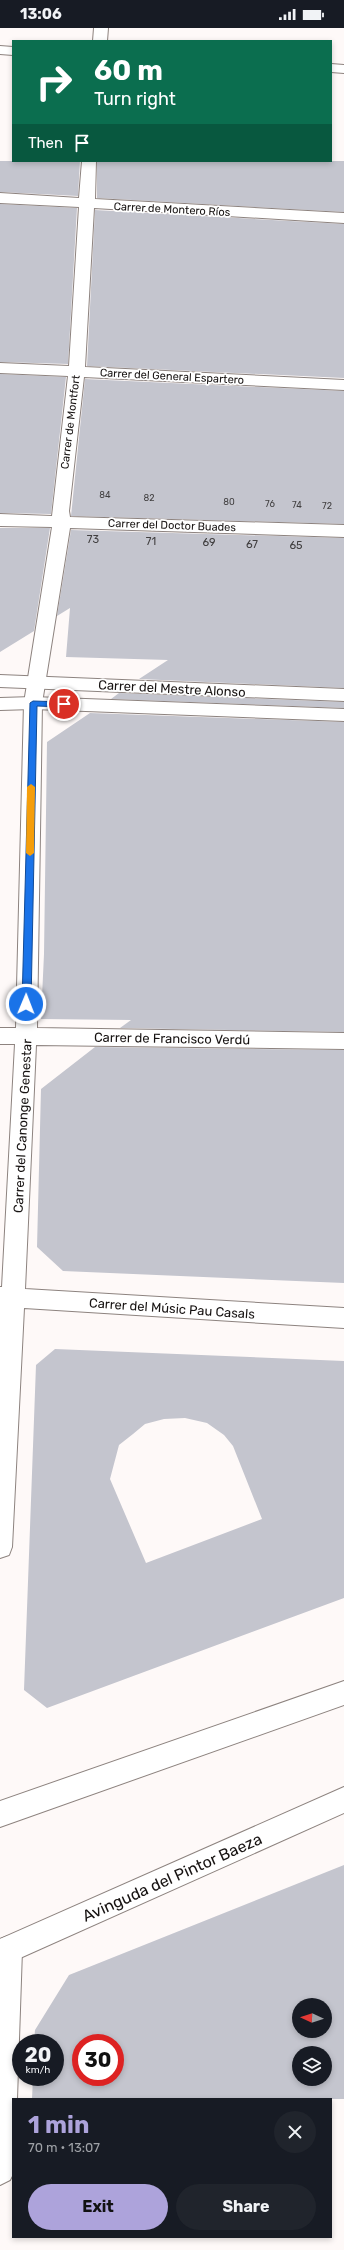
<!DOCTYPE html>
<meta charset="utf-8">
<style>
:root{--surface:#171b24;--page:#20242c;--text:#f1f3f6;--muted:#9ea1a6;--accent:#ada3db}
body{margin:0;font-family:Rubik,sans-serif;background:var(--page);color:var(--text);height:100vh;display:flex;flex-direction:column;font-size:15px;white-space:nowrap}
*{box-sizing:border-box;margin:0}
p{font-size:13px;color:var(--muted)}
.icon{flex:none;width:22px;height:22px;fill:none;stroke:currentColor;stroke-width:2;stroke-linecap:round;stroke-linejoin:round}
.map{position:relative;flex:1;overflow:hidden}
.drawer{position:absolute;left:12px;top:2070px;width:320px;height:140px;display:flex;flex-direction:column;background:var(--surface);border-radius:0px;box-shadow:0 2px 6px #0003}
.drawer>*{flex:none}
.guide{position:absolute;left:12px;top:12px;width:320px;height:122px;border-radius:0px;box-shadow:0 2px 6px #0003;background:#0b6e4f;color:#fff;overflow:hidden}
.needle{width:26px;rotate:273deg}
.controls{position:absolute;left:292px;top:1970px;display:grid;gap:8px}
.controls a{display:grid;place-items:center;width:40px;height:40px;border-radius:50%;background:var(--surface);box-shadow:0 2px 6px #0003;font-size:20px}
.speed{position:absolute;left:12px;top:2006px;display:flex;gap:8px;font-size:20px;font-weight:700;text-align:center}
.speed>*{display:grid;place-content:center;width:52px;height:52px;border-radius:50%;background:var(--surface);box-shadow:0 2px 6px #0003;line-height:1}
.speed small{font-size:10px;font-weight:400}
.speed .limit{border:6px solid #d22;background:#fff;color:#111}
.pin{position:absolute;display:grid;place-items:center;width:34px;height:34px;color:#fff;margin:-17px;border:2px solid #fff;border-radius:50%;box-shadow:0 1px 4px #0007}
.me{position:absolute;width:44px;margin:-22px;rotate:1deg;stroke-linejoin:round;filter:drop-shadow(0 0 3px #0008)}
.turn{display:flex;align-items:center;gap:14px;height:84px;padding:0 16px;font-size:18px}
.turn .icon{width:52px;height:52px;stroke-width:2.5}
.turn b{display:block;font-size:28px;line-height:34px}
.then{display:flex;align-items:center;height:38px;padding:0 16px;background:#0003;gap:8px;font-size:15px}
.round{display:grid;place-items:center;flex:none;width:42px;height:42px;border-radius:21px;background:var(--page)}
.head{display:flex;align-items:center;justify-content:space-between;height:68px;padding:0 16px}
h1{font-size:24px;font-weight:700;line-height:30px;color:var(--accent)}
.cta{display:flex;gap:8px;margin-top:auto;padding:8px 16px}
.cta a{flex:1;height:46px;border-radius:24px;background:var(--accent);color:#111;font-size:16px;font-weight:700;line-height:46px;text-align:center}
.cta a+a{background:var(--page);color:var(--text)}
.status{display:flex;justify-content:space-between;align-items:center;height:28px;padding:0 20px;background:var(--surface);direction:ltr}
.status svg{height:11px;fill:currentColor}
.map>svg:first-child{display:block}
</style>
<div class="status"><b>13:06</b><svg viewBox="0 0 49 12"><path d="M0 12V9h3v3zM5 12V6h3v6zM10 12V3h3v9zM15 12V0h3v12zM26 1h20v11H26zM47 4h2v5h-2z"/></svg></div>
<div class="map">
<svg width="344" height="2222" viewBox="0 0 344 2222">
<rect width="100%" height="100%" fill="#fef9f8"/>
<path fill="#c4c5ce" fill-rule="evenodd" d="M0 133H80L78 168 0 164Z
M97 133H344V184L97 170Z
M0 176 77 180 68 336 0 334Z
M95 182 344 196V350L87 338Z
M0 346 66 349 51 486 0 485Z
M85 351 344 363V496L71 488Z
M0 500H50L34 603 0 624Z
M71 502 344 510V660L139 651 168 632 66 629 70 580 57 588Z
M119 665 344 674V680L111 671Z
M90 685 344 694V1004L120 1000 131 992 41 991 44 926 47 714Z
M95 1019 344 1022V1255L63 1243 37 1219 41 1061Z
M55 1321 344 1333V1570L47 1680 24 1662 36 1337ZM185 1390 207 1395 224 1407 233 1418 262 1491 146 1535 110 1451 119 1417 133 1406 145 1396 164 1391Z
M344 1837V2071H32L33 2049H55V2015H34L35 2002 69 1947ZM299 1977H325V2003H299ZM81 2015H115V2049H81ZM299 2025H325V2051H299Z"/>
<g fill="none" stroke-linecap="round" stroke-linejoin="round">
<g stroke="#8d837f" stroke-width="2">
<path id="lane" d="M33 669 344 681V693L33 681 0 682V670Z"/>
</g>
<g stroke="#8d837f" stroke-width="2">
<path id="street" d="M94 0H108L107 13H93Z
M0 18 13 19V27L0 26Z
M331 36 344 37V45L331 44Z
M82 133H96L95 171 344 185V195L94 180 85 339 344 352V362L84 349 69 483 70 489 344 497V509L70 500 42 675 37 1000 344 1005V1021L36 1017 25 1261 344 1280V1300L24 1280 12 1519 9 1527 0 1530V1259H2L15 1016H0V1000H16L24 675 52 499 0 498V486L52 488 68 348 0 345V335L69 338 79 179 0 175V165L79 170Z
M8 1908 18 1912 22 1922 17 2071H13V2146L10 2152 0 2157V1911Z"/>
</g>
<g stroke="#8d837f" stroke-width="2">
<path id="secondary" d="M0 647 344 661V673L0 659Z
M344 1653V1677L0 1799V1773Z
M344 1759V1785L0 1939V1911Z"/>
</g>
<use href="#lane" fill="#fff" fill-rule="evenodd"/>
<use href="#street" fill="#fff" fill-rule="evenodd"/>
<use href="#secondary" fill="#fff" fill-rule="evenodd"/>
</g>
<path fill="#1a73e8" stroke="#114b97" d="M33 673 64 674 68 676 64 679 37 678 31 976 26 979 22 976 30 675Z"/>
<path fill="#f59e0b" d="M31 756 35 759 34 825 30 828 26 825 27 759Z"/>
<g text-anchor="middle" stroke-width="3.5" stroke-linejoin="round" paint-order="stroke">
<g font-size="9" fill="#424041">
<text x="105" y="470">84</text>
<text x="149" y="473">82</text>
<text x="229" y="477">80</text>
<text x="270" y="479">76</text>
<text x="297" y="480">74</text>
<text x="327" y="481">72</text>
</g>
<g font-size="11" fill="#171312" stroke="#fff">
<text transform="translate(172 181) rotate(3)" y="4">Carrer de Montero Ríos</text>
<text transform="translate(172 348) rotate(3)" y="4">Carrer del General Espartero</text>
<text transform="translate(70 394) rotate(-83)" y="4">Carrer de Montfort</text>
<text transform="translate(172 497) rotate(2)" y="4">Carrer del Doctor Buades</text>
</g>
<g font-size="11" fill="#424041">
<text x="93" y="515">73</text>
<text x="151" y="517">71</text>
<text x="209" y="518">69</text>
<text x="252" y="520">67</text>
<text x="296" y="521">65</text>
</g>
<g font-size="13" fill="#171312" stroke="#fff">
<text transform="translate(172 660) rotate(3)" y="5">Carrer del Mestre Alonso</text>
<text transform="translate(172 1010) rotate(1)" y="5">Carrer de Francisco Verdú</text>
<text transform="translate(22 1098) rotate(-87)" y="5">Carrer del Canonge Genestar</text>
<text transform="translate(172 1280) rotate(4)" y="5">Carrer del Músic Pau Casals</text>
</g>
<g font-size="16" fill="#171312" stroke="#fff">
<text transform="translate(172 1849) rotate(-24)" y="6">Avinguda del Pintor Baeza</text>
</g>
</g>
</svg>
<div class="controls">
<a><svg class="needle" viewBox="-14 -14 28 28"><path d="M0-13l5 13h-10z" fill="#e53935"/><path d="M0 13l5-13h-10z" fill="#9ea1a6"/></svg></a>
<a><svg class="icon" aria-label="layers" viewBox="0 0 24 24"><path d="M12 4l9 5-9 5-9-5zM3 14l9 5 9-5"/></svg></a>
</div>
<div class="speed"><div>20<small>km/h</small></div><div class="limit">30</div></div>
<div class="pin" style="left:64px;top:676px;background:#d93025"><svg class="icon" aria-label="arrive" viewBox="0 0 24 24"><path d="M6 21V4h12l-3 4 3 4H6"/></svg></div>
<svg class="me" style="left:26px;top:976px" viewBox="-20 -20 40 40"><circle r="17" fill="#1a73e8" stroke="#fff" stroke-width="3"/><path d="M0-11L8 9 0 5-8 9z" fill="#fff"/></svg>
<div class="guide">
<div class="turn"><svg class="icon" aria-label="right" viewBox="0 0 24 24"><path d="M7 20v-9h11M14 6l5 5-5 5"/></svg><div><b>60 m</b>Turn right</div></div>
<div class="then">Then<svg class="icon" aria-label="arrive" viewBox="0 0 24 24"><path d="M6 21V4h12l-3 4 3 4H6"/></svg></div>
</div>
<section class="drawer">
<div class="head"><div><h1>1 min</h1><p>70 m · 13:07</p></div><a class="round"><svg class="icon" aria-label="close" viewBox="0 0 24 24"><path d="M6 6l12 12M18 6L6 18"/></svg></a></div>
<div class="cta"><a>Exit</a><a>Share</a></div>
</section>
</div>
